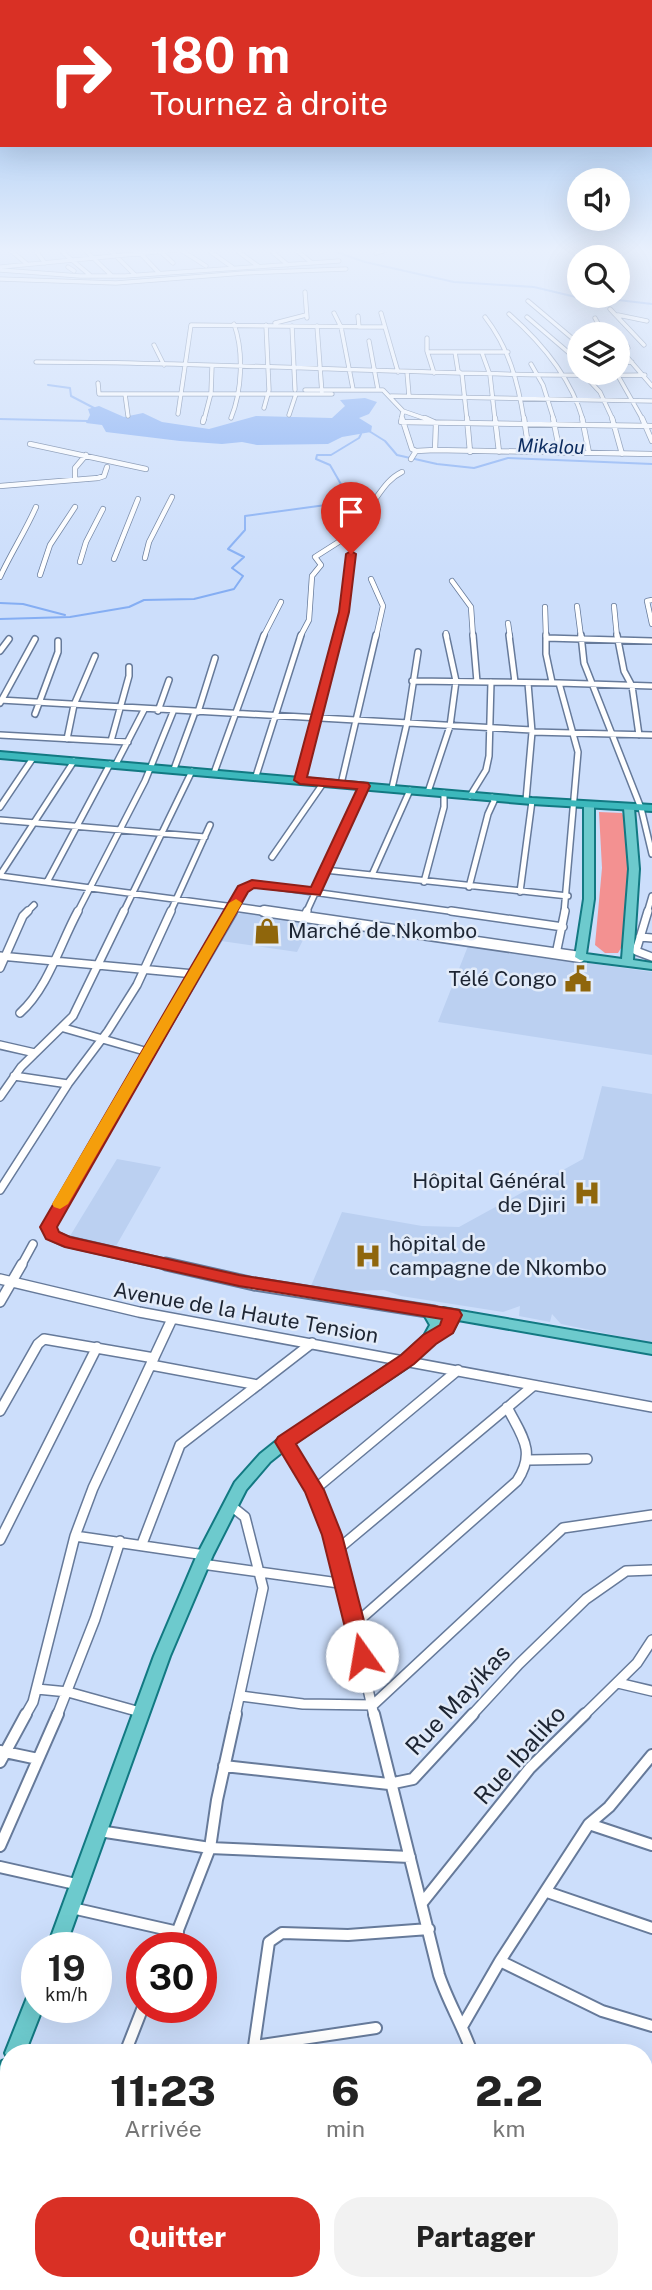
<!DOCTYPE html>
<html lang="fr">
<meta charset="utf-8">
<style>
:root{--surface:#fff;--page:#f2f2f2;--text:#222;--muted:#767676;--accent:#d93025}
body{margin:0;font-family:"Public Sans",sans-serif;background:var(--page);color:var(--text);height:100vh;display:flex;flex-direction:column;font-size:26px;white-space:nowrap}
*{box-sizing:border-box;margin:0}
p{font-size:23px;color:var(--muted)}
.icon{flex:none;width:38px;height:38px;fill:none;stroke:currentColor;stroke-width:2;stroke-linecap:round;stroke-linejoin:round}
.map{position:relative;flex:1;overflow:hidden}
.side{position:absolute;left:0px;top:2044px;width:653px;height:247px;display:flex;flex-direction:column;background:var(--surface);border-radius:28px 28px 0 0;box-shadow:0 7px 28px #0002}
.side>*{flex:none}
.top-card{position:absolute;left:0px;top:0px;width:653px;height:147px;box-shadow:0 7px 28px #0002;background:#d93025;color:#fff;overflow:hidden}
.buttons{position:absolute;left:567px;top:168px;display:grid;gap:14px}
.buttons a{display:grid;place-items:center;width:63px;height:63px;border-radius:50%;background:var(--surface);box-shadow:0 7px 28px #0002;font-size:35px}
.speed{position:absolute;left:21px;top:1932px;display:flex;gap:14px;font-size:35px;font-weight:700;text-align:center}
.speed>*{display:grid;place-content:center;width:91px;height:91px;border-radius:50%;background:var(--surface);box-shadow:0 7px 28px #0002;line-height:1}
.speed small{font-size:18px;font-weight:400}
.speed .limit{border:10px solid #d22;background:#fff;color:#111}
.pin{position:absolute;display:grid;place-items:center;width:60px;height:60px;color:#fff;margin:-72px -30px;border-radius:50% 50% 50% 0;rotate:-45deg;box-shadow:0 0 7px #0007}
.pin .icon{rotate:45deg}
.me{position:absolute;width:77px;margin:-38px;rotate:347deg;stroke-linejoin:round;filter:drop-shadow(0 0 5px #0008)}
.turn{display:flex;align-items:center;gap:24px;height:147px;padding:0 35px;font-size:32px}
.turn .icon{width:91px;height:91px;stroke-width:2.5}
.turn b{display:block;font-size:49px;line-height:60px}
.eta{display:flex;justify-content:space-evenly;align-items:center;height:119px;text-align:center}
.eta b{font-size:42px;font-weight:800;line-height:49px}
.cta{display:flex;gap:14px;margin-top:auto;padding:14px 35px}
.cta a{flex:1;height:80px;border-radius:28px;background:var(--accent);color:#fff;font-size:28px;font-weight:800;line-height:80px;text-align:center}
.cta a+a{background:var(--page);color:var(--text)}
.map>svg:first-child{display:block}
</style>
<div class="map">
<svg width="652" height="2290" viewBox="0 0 652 2290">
<rect width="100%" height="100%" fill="#ccdefb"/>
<path fill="#bbd0f1" d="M242 912H249L312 922 297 952 221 941 236 916Z
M468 946 652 972V1055L438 1022Z
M602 1086 652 1094V1343L561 1324 552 1314 550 1322 519 1316 520 1306 503 1312 401 1296 384 1290 349 1291 311 1286 342 1212 422 1226 459 1227 583 1159Z
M117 1159 161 1167 116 1246 70 1236Z"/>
<path fill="#f39191" d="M599 812 622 813C636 841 626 911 624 943L618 953H605L595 945 602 868Z"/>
<path fill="#85aef3" d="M365 398 377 402 369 414 359 418 372 426 371 432 342 437 328 444 257 445 242 442 222 444 180 441 106 432 102 425 86 423 90 415 88 409 99 406 124 417 143 413 162 422 209 429 256 416 332 418 345 406 340 400Z"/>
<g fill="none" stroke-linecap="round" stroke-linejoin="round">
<path stroke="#85aef3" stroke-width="2" d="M330 250 365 262 454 282 534 287 605 304 618 300 652 304
M48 385 70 388 71 396 94 408
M0 419 88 421
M369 431 385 441 397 455 437 464 474 468 508 458 652 464
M0 603 23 604 65 615
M0 619 70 617 129 607 144 600 194 599 234 589 243 576 232 568 244 557 228 549 245 530V516L333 504 342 486 330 465 316 459 317 455H331L359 438 361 434"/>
<g stroke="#667a9a" stroke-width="5">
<path id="minor-far5" d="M10 250 27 264
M35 250 45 263
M60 250 91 276
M85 250 112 276
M110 250 135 275
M181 250 206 266
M208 250 232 267
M236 250 258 266
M270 250 288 265
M296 250 312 263
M160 251 173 263
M140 253 159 273
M376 253 386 250
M1 267 176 250
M68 267 74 271
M0 270 80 276H125L339 261
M0 279 116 283 244 273 346 269
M305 292 307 318
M528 301 579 344
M610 309 644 345
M334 313 341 327 353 389
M381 313 398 372
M509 314C542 343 571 377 583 420
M618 315 647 321
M358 316 359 327
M485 317C509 348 518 382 524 420
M527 317 575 358 579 365
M595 318 601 329 608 334
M275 323 306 315
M292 326 295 390
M317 326 322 394
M427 338V351L434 373
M369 341 378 390
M618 341 627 346
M154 345 164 365
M627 346 628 348 621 350 652 386
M428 352H508
M455 352 458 371 462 374 467 420
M482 353 490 375 495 420
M36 362C239 362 442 377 645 375
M618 363 632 362
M531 364 543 385 554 420
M407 372 409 396
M617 374 643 420
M586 377 600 392 613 420
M98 383 99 394H332
M305 390H383L403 411 401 420
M125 394 128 416
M391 396 652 401
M264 408 269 390 266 325
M403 411 429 420
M178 414 191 325 385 327
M289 415 296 394
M231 418C242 391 244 352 234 324
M204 420 211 393 212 366"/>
</g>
<g stroke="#667a9a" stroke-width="6">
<path id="minor-far4" d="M402 418 412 449 416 451
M425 418 436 423 435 450
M467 418 470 452
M495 418 499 452
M524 418 529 452
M553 418 560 453
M582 418 589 453
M612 418 622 454
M642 418 652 441
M203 422 204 418
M401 422 652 426
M30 444 146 469
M411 459 416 451 435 450 652 454
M75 479V468L86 455
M0 486 98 478 104 476 107 467
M145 558 149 542 172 497
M114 559 138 499
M80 562 86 542 103 509
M40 575 50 545 75 507
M0 577C11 553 25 532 36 507
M371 579 383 606 376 637
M452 581 471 607 473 637
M652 600 647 601 652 624
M577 606 581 637
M614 606 617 637
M545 607 546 637
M508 623 510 637
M446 633 447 637
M263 637 281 602
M300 637 309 620 312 576 321 565 315 557 348 536 349 530 359 523 357 518C376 506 381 482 402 472
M338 637 344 612 351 554"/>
</g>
<g stroke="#667a9a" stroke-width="8">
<path id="minor-far3" d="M473 635 477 682
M509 635 515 682
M546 635V654L552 682
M581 635 584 663 641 808 652 854
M617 635 624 671 632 686 639 735
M546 638 652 641
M0 651 9 639
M412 681 559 683 578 752 564 913
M559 683 652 686
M0 700 532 730
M0 703 35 639
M158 711 169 680
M198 712 215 658
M35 714 58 652V641
M532 732 652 735
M0 735 128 742
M67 739 74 705 95 656
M111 741 129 676V667
M116 764 144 710
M174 769 195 712
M214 773 264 635
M256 776 301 635
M300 780 338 635
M341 784 376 635
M392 788 407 723 418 652
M428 792 450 726 456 681 446 635
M470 796 486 770 489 756 491 682
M526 800 532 732 528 683
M0 807 33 758
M0 820 205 837
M272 857 324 782
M325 870 568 896
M0 875 74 761
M372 875 410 790
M0 876 234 907 245 887 256 884 463 913
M47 882 110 764
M424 882 444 807V793
M469 887 488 814 494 801 492 797
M520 892 532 801
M26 913 34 905
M77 913 145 781 173 712
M123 913 192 771
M170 913 210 825
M306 913 364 786
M647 913 652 896"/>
</g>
<g stroke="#667a9a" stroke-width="10">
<path id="minor-far2" d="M451 911 563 927
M648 911 636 951 652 957
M304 918 307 911
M640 937 652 938
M556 954 565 911
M0 956 194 974
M0 968 23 916 28 911
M20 1013C48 988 60 944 78 911
M64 1028 148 1052
M0 1045 35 1053
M14 1076 68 1084
M0 1097 21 1067 73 1016 124 911
M0 1190 68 1084 108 1031 137 985 171 911
M21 1266 33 1244"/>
</g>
<g stroke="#667a9a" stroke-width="12">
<path id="minor-far1" d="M0 1279 139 1312 652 1407
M0 1302 22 1264
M151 1365 258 1385
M0 1411 38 1344 44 1339 154 1358
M285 1442 314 1490 337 1550 374 1716
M529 1460 587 1459
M314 1490 458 1370
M230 1505 245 1517 263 1588 235 1716
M75 1536 205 1555
M0 1540 97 1347
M142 1544 180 1445 312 1343
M337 1550 533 1386
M202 1564 346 1584
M355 1624 517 1481C537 1451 521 1435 507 1407
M618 1683 652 1691
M37 1689 68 1692 140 1712
M241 1696 303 1704 373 1705 563 1528 652 1515
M25 1716 33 1702 75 1536 93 1488 172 1319
M57 1716 95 1619 120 1541
M471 1716 519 1664 586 1599 626 1571 652 1570
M583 1716 637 1663 652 1640"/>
</g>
<g stroke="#667a9a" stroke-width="14">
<path id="minor" d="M374 1714 439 1975C448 2002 463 2026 472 2053
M0 1751 38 1759
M0 1762 26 1714
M224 1766 389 1784 413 1779 473 1714
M589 1824 652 1845
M99 1831 210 1848 410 1857
M0 1846 58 1714
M0 1867 80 1885
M547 1892 652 1928
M422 1903 530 1768 585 1714
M72 1908 178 1932
M171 1948 210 1848 217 1800 236 1714
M500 1961 602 2011 652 2026
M463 2025 500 1961 589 1824 609 1807 652 1755
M255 2046 376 2028
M125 2053 143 2007
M253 2053 269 1942 282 1933 348 1935 429 1929
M0 2100 9 2103
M649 2190 652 2174
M437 2282 439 2290
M548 2282 551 2290
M15 2290 19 2282
M342 2290 367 2282"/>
</g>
<g stroke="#667a9a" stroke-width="10">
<path id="tertiary-far2" d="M230 913 234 907 276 913"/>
</g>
<g stroke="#667a9a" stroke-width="13">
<path id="tertiary-far1" d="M264 911 580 957
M174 1266 65 1241 52 1235 48 1227 232 911"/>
</g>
<g stroke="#667a9a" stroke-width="15">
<path id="tertiary" d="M166 1264 254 1284 434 1312"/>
</g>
<g stroke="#127982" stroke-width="4">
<path id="primary" d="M589 802 594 805V899L586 954 622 959 629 869 624 808 629 805 634 808 639 869 633 960 652 963V969L580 960 575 957 584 899V805Z
M429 1306 434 1308 437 1312 443 1308 652 1344V1354L458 1320 452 1332 434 1342 412 1364 290 1446 270 1462 246 1490 213 1555 170 1656 65 1948H47L154 1656 197 1555 235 1482 260 1454 280 1438 402 1356 424 1336 430 1325 422 1311 424 1308Z
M37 1988V2007H43L25 2053H9V2094L7 2098 0 2101V2066L2 2061 8 2059 5 2053 30 1990Z"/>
</g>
<g stroke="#127982" stroke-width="4">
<path id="trunk" d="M0 752 532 798 652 805V811L532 804 0 758Z"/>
</g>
<use href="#minor-far5" stroke="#fff" stroke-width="3.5"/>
<use href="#minor-far4" stroke="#fff" stroke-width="4.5"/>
<use href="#minor-far3" stroke="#fff" stroke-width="5"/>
<use href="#minor-far2" stroke="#fff" stroke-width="7"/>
<use href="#minor-far1" stroke="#fff" stroke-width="9"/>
<use href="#minor" stroke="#fff" stroke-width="10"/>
<use href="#tertiary-far2" stroke="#fff" stroke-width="7"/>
<use href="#tertiary-far1" stroke="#fff" stroke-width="10"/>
<use href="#tertiary" stroke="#fff" stroke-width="11"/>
<use href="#primary" fill="#6dcacd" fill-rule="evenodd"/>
<use href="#trunk" fill="#3cb8bc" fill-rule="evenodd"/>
</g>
<linearGradient id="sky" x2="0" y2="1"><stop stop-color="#80b2ec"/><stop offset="0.44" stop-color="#e8f0fd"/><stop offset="1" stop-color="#e8f0fd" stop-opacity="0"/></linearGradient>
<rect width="652" height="570" fill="url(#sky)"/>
<path fill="#d93025" stroke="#8d1f18" stroke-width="2" d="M351 551 356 554 349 612 307 777 368 783 370 786 320 895 254 888 248 892 57 1227 59 1232 70 1237 239 1275 459 1310 462 1315 453 1333 436 1344 414 1364 296 1444 324 1490 342 1535 373 1656 370 1662 362 1665 355 1662 352 1656 322 1535 305 1492 275 1442 278 1437 401 1355 423 1335 440 1325 442 1319 239 1286 65 1247 46 1239 40 1227 238 886 252 880 311 887 357 789 300 784 294 780 339 612 346 554Z"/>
<path fill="#f59e0b" d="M236 899 242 903 68 1204 60 1209 54 1207 52 1204 229 903Z"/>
<defs>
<g id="shop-bare" transform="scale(2.1)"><path d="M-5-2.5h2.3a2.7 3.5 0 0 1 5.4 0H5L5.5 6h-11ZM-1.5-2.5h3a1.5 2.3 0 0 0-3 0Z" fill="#8f660c" stroke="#e2ebf9" stroke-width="2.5" paint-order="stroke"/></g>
<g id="civic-bare" transform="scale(2.1)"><path d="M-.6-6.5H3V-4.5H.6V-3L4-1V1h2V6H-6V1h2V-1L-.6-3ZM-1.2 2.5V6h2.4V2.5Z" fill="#8f660c" stroke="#e2ebf9" stroke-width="2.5" paint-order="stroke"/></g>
<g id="hospital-bare" transform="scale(2.1)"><path d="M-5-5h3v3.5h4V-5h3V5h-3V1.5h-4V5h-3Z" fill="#8f660c" stroke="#e2ebf9" stroke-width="2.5" paint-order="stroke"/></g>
</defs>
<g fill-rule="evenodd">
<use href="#shop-bare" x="267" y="931"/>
<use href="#civic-bare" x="578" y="979"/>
<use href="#hospital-bare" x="587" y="1193"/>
<use href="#hospital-bare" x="368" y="1256"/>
</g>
<g text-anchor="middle" stroke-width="5" stroke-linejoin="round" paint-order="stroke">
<g font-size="19" font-style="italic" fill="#0b2b5f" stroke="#e2ebf9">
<text transform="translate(551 446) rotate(2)" y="7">Mikalou</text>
</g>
<g font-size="21" fill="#1d2533" stroke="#e2ebf9" text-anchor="start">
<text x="288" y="938">Marché de Nkombo</text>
<text x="557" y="986" text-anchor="end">Télé Congo</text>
<text x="566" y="1188" text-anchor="end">Hôpital Général<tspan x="566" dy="24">de Djiri</tspan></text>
<text x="389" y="1251">hôpital de<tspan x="389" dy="24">campagne de Nkombo</tspan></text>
</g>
<g font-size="21" fill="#1d2533" stroke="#e2ebf9">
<text transform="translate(246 1313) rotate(10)" y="7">Avenue de la Haute Tension</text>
</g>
<g font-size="24" fill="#1d2533" stroke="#e2ebf9">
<text transform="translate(458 1700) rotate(-47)" y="8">Rue Mayikas</text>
<text transform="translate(520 1755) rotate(-48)" y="8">Rue Ibaliko</text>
</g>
</g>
</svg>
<div class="buttons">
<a><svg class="icon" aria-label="sound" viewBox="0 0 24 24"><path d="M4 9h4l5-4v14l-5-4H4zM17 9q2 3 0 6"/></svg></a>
<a><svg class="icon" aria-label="search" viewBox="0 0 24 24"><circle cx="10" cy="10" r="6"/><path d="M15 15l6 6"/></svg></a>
<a><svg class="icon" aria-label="layers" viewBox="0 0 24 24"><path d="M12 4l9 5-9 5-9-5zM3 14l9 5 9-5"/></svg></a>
</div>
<div class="speed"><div>19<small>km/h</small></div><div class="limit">30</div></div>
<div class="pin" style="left:351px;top:554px;background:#d93025"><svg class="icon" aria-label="arrive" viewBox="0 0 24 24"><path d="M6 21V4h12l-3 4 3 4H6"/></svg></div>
<svg class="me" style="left:362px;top:1656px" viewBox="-20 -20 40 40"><circle r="19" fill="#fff"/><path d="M0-13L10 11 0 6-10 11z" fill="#d93025"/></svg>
<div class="top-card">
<div class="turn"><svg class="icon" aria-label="right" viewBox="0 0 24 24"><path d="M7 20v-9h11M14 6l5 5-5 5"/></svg><div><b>180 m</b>Tournez à droite</div></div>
</div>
<section class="side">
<div class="eta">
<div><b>11:23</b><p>Arrivée</p></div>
<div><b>6</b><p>min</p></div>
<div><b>2.2</b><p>km</p></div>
</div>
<div class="cta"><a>Quitter</a><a>Partager</a></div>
</section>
</div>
